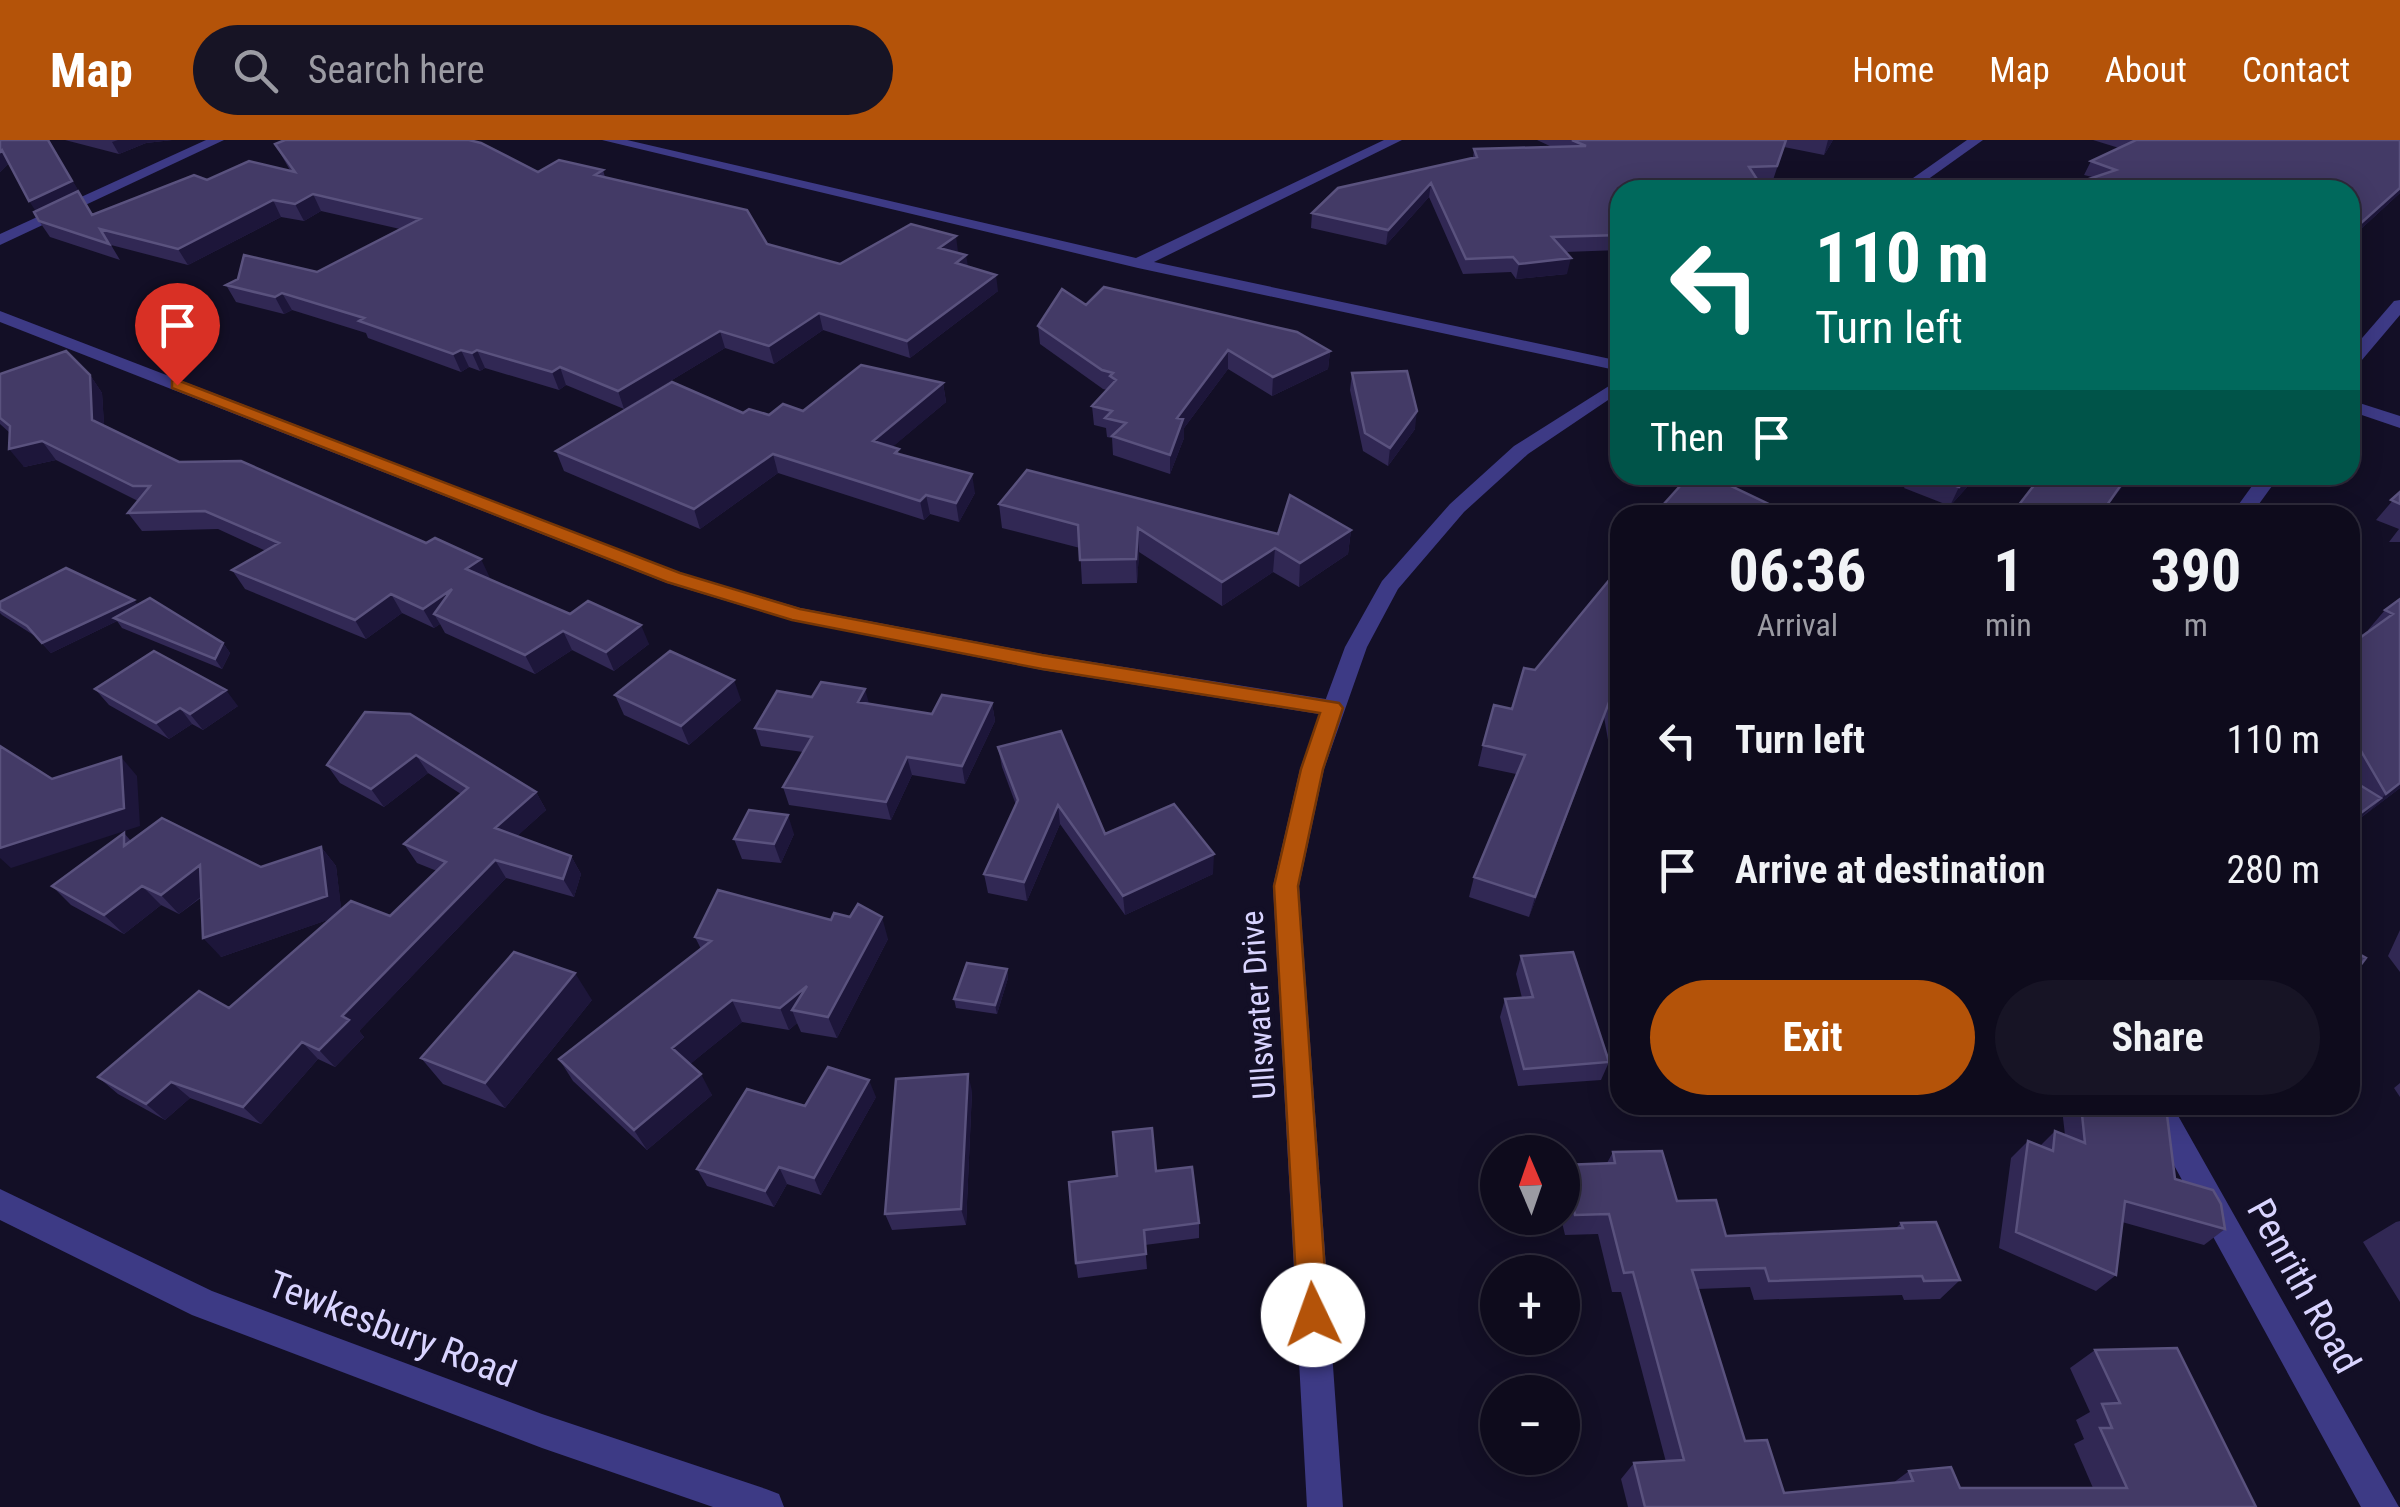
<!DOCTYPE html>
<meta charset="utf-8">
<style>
:root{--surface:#0e0b1c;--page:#171425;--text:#f1f3f6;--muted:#9b9ba3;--line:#2e2b3b;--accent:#b45309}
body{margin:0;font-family:"Roboto Condensed",sans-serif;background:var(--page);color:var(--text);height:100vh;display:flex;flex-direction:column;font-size:38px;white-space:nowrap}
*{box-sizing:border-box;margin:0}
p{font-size:32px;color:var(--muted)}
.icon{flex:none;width:55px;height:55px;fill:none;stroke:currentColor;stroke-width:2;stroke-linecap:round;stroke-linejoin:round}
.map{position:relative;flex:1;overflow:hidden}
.side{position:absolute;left:1610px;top:365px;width:750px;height:610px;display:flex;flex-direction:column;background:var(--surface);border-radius:30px;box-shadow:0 5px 25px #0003,0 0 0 2px var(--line)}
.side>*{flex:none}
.top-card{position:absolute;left:1610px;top:40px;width:750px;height:305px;border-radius:30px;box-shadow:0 5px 25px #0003,0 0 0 2px var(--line);background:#00695c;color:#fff;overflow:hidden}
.needle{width:65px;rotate:358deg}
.fabs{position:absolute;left:1480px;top:995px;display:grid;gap:20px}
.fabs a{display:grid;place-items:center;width:100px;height:100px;border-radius:50%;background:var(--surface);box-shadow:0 5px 25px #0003,0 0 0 2px var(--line);font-size:50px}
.pin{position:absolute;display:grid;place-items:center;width:85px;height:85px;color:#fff;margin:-102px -42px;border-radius:50% 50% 50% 0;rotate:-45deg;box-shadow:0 0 10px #0007}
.pin .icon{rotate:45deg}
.me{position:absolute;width:110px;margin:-55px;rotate:357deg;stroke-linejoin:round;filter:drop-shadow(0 0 8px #0008)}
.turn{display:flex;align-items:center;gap:35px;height:210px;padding:0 40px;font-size:45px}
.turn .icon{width:130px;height:130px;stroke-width:2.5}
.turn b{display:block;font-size:70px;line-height:85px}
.then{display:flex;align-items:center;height:95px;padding:0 40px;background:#0003;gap:20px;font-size:38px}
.eta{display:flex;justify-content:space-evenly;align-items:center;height:170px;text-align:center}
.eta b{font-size:60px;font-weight:700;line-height:70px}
.primary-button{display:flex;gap:20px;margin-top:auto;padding:20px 40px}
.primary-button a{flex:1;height:115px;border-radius:60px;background:var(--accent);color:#fff;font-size:40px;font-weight:700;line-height:115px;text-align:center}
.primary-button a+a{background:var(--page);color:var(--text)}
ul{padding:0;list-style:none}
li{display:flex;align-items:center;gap:30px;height:130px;padding:0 40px}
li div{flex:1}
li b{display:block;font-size:38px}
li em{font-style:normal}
header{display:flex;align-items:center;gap:60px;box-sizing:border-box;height:140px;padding:0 50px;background:var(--accent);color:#fff}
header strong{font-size:48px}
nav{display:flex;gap:55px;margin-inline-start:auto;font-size:35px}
.search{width:700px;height:90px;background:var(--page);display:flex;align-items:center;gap:25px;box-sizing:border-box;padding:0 35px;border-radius:55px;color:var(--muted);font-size:38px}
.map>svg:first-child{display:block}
</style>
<header>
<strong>Map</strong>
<div class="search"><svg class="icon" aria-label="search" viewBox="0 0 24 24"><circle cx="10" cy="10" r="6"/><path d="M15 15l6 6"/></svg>Search here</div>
<nav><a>Home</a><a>Map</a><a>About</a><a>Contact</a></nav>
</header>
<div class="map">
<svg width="2400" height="1367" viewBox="0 0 2400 1367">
<rect width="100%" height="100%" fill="#130f26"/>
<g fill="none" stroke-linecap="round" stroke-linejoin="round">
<path fill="#3d3a85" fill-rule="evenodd" d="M206 0H224L0 105V94Z
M602 0H627L1136 118 1384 0H1402L1154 122 1620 221V231L1138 128Z
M2400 160V175L2356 227 2350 228V212L2394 161Z
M0 171 681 433 800 468 1042 514 1332 560 1344 568 1332 576 1042 530 790 480 667 443 0 182Z
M2350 260 2400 276V288L2350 271Z
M2260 335H2280L2251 375H2231Z
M2141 965H2172L2399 1367H2361Z
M0 1049 212 1151 542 1274 766 1349 779 1354 784 1367H713L542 1308 192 1175 0 1080Z"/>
<path fill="#3d3a85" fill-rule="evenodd" d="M1967 0H1983L1913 50H1896Z
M1620 239V252L1528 314 1464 372 1398 449 1367 507 1324 629 1299 746 1343 1367H1307L1273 746 1300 629 1345 507 1382 441 1450 364 1514 306Z"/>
</g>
<path fill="#312854" d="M0 0H48L92 74 207 40 291 32 275 4 538 32 603 30 605 37 767 104 840 124 958 112 968 126 998 151 910 218 823 190 774 224 725 208 624 269 566 245 559 250 485 228 480 231 469 227 461 232 368 198 366 193 292 170 284 174 236 162 226 145 317 132 400 89 321 71 304 81 281 77 188 125 111 105 120 120 50 97 39 81 36 71 9 23 0 32Z
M65 0H172L146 3 119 14Z
M1537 0H1833L1824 15 1784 7 1773 40 1758 41 1762 47 1761 50H1620V110L1565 112 1567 134 1516 139 1511 132 1463 134 1429 57 1386 105 1311 88 1312 73 1473 18 1474 9 1552 7Z
M2093 0H2400V53L2350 99 2084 35 2091 21 2119 8Z
M1086 165 1330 211 1328 229 1272 256 1228 229 1184 288V298L1170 334 1113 315 1112 298 1107 297 1106 288 1094 285 1092 266 1107 250 1103 249 1040 204 1038 186Z
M1352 233 1415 289 1388 326 1363 311 1350 250Z
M0 234 90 235 102 253 104 286 179 322 490 438 489 439 570 474 649 504 614 531 572 510 535 534 445 493 440 484 434 488 402 473 366 499 245 449 232 430 266 411 218 389 142 391 128 373 138 361 56 320 24 327 10 293 0 284Z
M943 243 946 262 892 307 900 314 975 353 959 382 930 374 924 380 778 333 700 389 564 331 556 311 743 273 769 275 803 271Z
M1779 335H1806L1797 342Z
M1910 335H1978L1950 366 1904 348Z
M2400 352V402H2389L2399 389 2376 380Z
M999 364 1278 394 1351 390 1348 414 1299 447 1273 432 1222 466 1139 412 1137 443 1082 444 1080 408 1002 388Z
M1620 412V668L1604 577 1529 777 1469 757 1474 737 1516 634 1478 626 1483 605 1512 569 1535 530 1613 436 1612 435 1618 415Z
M2400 459V648L2350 686V505L2370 491 2368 490 2385 470Z
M0 462 138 465 223 503 230 513 222 529 122 488 117 481 51 513 35 496 2 475 0 473Z
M95 549 238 566 203 590 192 584 169 599 109 565Z
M615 555 741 560 689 605 624 575Z
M869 563 932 574 992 563 995 581 965 644 912 635 891 680 789 665 783 647 803 612 761 606 755 588Z
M365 572 536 652 546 670 517 696 571 716 581 734 574 757 506 738 359 891 364 897 335 927 318 919 261 984 190 958 165 980 118 954 98 937 229 868 330 779 221 817 202 757 179 774 161 765 124 794 71 765 52 746 124 693 131 701 261 727 321 707 336 726 341 769 390 776 437 731 417 723 404 704 461 654 428 633 384 667 340 643 327 625Z
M998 607 1105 694 1213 734 1125 775 1060 684 1027 761 988 753 984 734 1016 665 1002 627Z
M794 694 781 723 742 719 734 699Z
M2400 790V832L2388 816Z
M695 797 888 799 837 898 801 892 797 883 789 890 742 882 690 924 712 955 647 1010 573 941 559 919 701 809Z
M1521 816 1609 922 1601 940 1518 946 1500 877 1505 859 1522 858 1516 834Z
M1007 829 1008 838 997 874 956 868 954 859Z
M592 860 505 968 443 944 421 918Z
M2400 943V957L2394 948Z
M972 951 966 1085 892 1090 885 1074Z
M876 957 821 1055 787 1044 774 1067 707 1046 697 1029 805 966Z
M2067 965H2128L2175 1039 2225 1089 2204 1105 2122 1082 2116 1135 2096 1151 1999 1108 2011 1018 2028 1001 2040 1006 2055 991 2065 995 2062 969Z
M1613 1012 1677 1061 1726 1096 1896 1088 1901 1083 1960 1140 1940 1159 1904 1160 1902 1155 1754 1160 1750 1147 1698 1149 1745 1301 1784 1353 1893 1343 1909 1331 1960 1348H2093L2074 1304 2084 1299 2076 1280 2090 1272 2070 1228 2095 1210 2256 1367H1628L1621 1339 1634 1323 1666 1322 1621 1152H1612L1598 1094 1565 1095 1561 1078H1562L1563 1025 1607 1023Z
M1156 1031 1199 1083V1098L1145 1105 1147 1129 1078 1138 1076 1123Z
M2400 1081V1162L2363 1102 2396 1082Z"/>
<path fill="#1d163a" d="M48 0 80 53 37 73 29 61Z
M118 0H172L146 3 119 14 112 2Z
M1828 0H1833L1824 15Z
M2 10 10 22 0 32V12Z
M1431 43 1429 57 1386 105 1388 90Z
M2400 48V53L2350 99V93Z
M313 54 321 71 304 81 295 64Z
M273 60 281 77 188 125 178 109Z
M956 96 958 112 939 108Z
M966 115 969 132 956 123Z
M1571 118 1567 134 1516 139 1519 124Z
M996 135 998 151 910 218 907 201Z
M282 153 292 170 284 174 275 157Z
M819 173 823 190 774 224 769 206Z
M720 191 725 208 624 269 618 251Z
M461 210 469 227 461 232 453 214Z
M477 210 485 228 480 231 472 213Z
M1228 210V229L1184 288V298L1170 334V315L1177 278Z
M1330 211 1328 229 1272 256 1273 237Z
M560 227 566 245 559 250 552 232Z
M90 235 102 253 105 298 92 280Z
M943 243 946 262 877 320 873 301Z
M1417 271 1415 289 1388 326 1390 308Z
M42 301 56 320 24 327 9 309Z
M773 314 778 333 700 389 694 369Z
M972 334 975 353 959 382 956 363Z
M1718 335H1741L1711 355Z
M1970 335H1978L1950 366 1959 347Z
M2128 335H2132L2100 375Z
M926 355 930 374 924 380 920 361Z
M1138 388 1139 412 1137 443 1136 419Z
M1351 390 1348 414 1299 447 1300 423Z
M1275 408 1273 432 1222 466V442Z
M481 419 490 438 476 448 466 429Z
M452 449 434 474 440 484 434 488 423 469Z
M391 454 402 473 366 499 355 480Z
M134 460 142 470 114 478 117 481 51 513 42 503Z
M641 485 649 504 614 531 606 512Z
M563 491 572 510 535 534 525 515Z
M223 503 230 513 222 529 215 519Z
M734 540 741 560 689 605 681 586Z
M865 549 870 567 858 562Z
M226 550 238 566 203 590 190 574Z
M1611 557 1604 577 1529 777 1535 757Z
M992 563 995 581 965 644 962 626Z
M180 568 192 584 169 599 156 583Z
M416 615 428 633 384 667 371 649Z
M121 617 137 636 140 686 11 728 0 718V708Z
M907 617 912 635 891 680 886 662Z
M2400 643V648L2366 674 2386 654Z
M536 652 546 670 506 706 495 688Z
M2381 658 2362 677 2350 686V681Z
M1058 665 1060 684 1027 761 1024 742Z
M788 675 794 694 781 723 774 704Z
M321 707 336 726 342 775 221 817 203 798Z
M1214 714 1213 734 1125 775 1123 756Z
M571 716 581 734 574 757 563 739Z
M495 720 506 738 359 891 364 897 335 927 319 910 342 876Z
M200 725 217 744 179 774 161 755Z
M142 746 161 765 124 794 104 775Z
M882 777 888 799 837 898 828 877Z
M1007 829 1008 838 997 874 995 865Z
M575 833 592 860 505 968 485 943Z
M807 846 792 870 797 883 789 890 780 868Z
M732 860 742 882 684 929 672 908Z
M302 902 318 919 261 984 243 967Z
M701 934 712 955 647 1010 634 990Z
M968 934 972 951 966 1085 961 1069Z
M869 940 876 957 821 1055 814 1038Z
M171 942 190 958 165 980 146 964Z
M779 1027 787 1044 774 1067 765 1051Z"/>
<path fill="#433a66" stroke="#5a527e" stroke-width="2.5" d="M0 0H48L72 41 29 61 2 10 0 12Z
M285 0H469L481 3 538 32 559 20 603 30 595 35 747 70 767 104 840 124 911 84 956 96 939 108 966 115 956 123 996 135 907 201 819 173 769 206 720 191 618 251 560 227 552 232 477 210 472 213 461 210 453 214 359 181 364 178 282 153 275 157 226 145 238 139 244 115 317 132 420 79 313 54 295 64 273 60 178 109 100 89 109 104 39 81 34 72 78 51 92 75 194 35 207 40 249 21 295 32 275 4Z
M1572 0H1786L1777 26 1749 27 1762 47 1657 48 1659 50H1620V95L1552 97 1571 118 1519 124 1513 117 1466 119 1431 43 1388 90 1312 73 1338 48 1477 17 1474 9 1586 6Z
M2136 0H2400V48L2350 93V50H2056L2116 30 2091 21Z
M1104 147 1297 192 1330 211 1273 237 1228 210 1177 278 1183 279 1170 315 1112 296 1126 283 1105 278 1112 271 1092 266 1116 240 1110 236 1113 233 1102 230 1038 186 1062 149 1086 165Z
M66 211 90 235 92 280 179 322 241 321 426 403 435 398 481 419 466 429 570 474 588 461 641 485 606 512 563 491 525 515 434 474 452 449 423 469 391 454 355 480 232 430 279 403 205 371 128 373 150 346H133L42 301 9 309 10 286 0 278V234Z
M861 225 943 243 873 301 899 309 895 313 972 334 956 363 926 355 920 361 773 314 694 369 556 311 672 242 743 273 749 269 769 275 783 264 803 271Z
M1407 231 1417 271 1390 308 1365 293 1352 233Z
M1027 330 1278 394 1290 355 1351 390 1300 423 1275 408 1222 442 1138 388 1136 419 1080 420 1078 385 999 364Z
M1690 335H1708L1792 375H1654Z
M1927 335H1970L1959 347Z
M2042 335H2128L2100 375H2011Z
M2400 352V364L2391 360Z
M1620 427V608L1611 557 1535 757 1474 737 1525 615 1483 605 1494 565 1512 569 1524 528 1535 530Z
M66 428 134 460 42 503 27 486 0 469V462Z
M150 458 223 503 215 519 114 478Z
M2400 459V643L2386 654 2350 592V505L2393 474 2385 470Z
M154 511 226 550 190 574 180 568 156 583 95 549Z
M670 511 734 540 681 586 615 555Z
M821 542 865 549 858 562 932 574 942 555 992 563 962 626 907 617 886 662 783 647 812 597 755 588 777 551 812 557Z
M365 572 410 574 536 652 495 688 571 716 563 739 495 720 342 876 349 880 319 910 302 902 243 967 171 942 146 964 98 937 199 851 229 868 351 761 390 776 446 722 404 704 468 648 416 615 371 649 327 625Z
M1061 591 1105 694 1174 664 1214 714 1123 756 1058 665 1024 742 984 734 1018 660 998 607Z
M0 606 52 639 121 617 124 668 0 708Z
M2350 639 2381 658 2350 681Z
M749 670 788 675 774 704 734 699Z
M162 678 261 727 321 707 327 756 203 798 200 725 161 755 142 746 104 775 52 746 124 693V706Z
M718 750 831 780 834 773 850 777 858 764 882 777 828 877 792 870 807 846 780 868 732 860 672 908 701 934 634 990 559 919 711 801 695 797Z
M2350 809 2366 818 2350 839Z
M514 812 575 833 485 943 421 918Z
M1573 812 1609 922 1524 929 1505 859 1533 857 1521 816Z
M967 823 1007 829 995 865 954 859Z
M828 927 869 940 814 1038 779 1027 765 1051 697 1029 747 949 805 966Z
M968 934 961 1069 885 1074 896 939Z
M2081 965H2128L2167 975 2175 1039 2213 1050 2221 1064 2225 1089 2125 1061 2116 1135 2016 1092 2028 1001 2053 1011 2055 991 2085 1003Z
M1152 988 1156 1031 1192 1027 1199 1083 1144 1090 1146 1114 1076 1123 1069 1042 1117 1036 1113 992Z
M1662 1011 1677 1061 1716 1060 1726 1096 1903 1088 1901 1083 1936 1082 1960 1140 1924 1141 1922 1136 1769 1141 1765 1128 1692 1130 1745 1301 1767 1300 1784 1353 1913 1341 1909 1331 1951 1327 1960 1348H2127L2100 1288H2112L2102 1264 2120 1263 2095 1210 2177 1208 2256 1367H1645L1634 1323 1684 1320 1633 1132 1624 1133 1609 1074 1575 1075 1563 1025 1615 1023 1613 1012Z"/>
<path fill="#b45309" stroke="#753606" stroke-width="2.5" d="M177 240 680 433 800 469 1042 515 1339 563 1343 568 1323 629 1298 746 1328 1175 1323 1186 1313 1190 1302 1186 1298 1175 1274 746 1301 629 1320 573 1042 529 792 480 667 442 172 248V241Z"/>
<g text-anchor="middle" stroke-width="10" stroke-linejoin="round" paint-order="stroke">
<g font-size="32" fill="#d9d4ff" stroke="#130f26">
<text transform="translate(1258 865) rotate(-94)" y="11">Ullswater Drive</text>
</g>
<g font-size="38" fill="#d9d4ff" stroke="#130f26">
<text transform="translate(2304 1146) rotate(61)" y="13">Penrith Road</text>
<text transform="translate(392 1189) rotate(21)" y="13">Tewkesbury Road</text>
</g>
</g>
</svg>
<div class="fabs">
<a><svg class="needle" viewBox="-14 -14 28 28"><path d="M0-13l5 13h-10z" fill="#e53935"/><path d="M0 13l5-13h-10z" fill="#9b9ba3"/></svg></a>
<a>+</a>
<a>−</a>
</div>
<div class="pin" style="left:177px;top:245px;background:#d93025"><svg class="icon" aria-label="arrive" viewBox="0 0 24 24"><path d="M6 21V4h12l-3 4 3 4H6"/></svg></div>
<svg class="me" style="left:1313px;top:1175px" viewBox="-20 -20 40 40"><circle r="19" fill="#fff"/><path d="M0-13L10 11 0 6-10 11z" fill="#b45309"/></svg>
<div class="top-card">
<div class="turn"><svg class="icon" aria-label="left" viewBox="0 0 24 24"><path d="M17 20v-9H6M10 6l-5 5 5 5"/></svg><div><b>110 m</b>Turn left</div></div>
<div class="then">Then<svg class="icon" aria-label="arrive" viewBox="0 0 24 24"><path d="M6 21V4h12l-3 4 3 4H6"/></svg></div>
</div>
<section class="side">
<div class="eta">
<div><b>06:36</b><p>Arrival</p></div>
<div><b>1</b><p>min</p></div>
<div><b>390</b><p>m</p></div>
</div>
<ul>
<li><svg class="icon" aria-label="left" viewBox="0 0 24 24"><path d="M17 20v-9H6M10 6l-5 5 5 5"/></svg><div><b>Turn left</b></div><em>110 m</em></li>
<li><svg class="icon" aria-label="arrive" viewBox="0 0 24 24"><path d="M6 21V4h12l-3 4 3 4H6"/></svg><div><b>Arrive at destination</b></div><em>280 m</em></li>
</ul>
<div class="primary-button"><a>Exit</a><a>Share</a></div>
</section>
</div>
